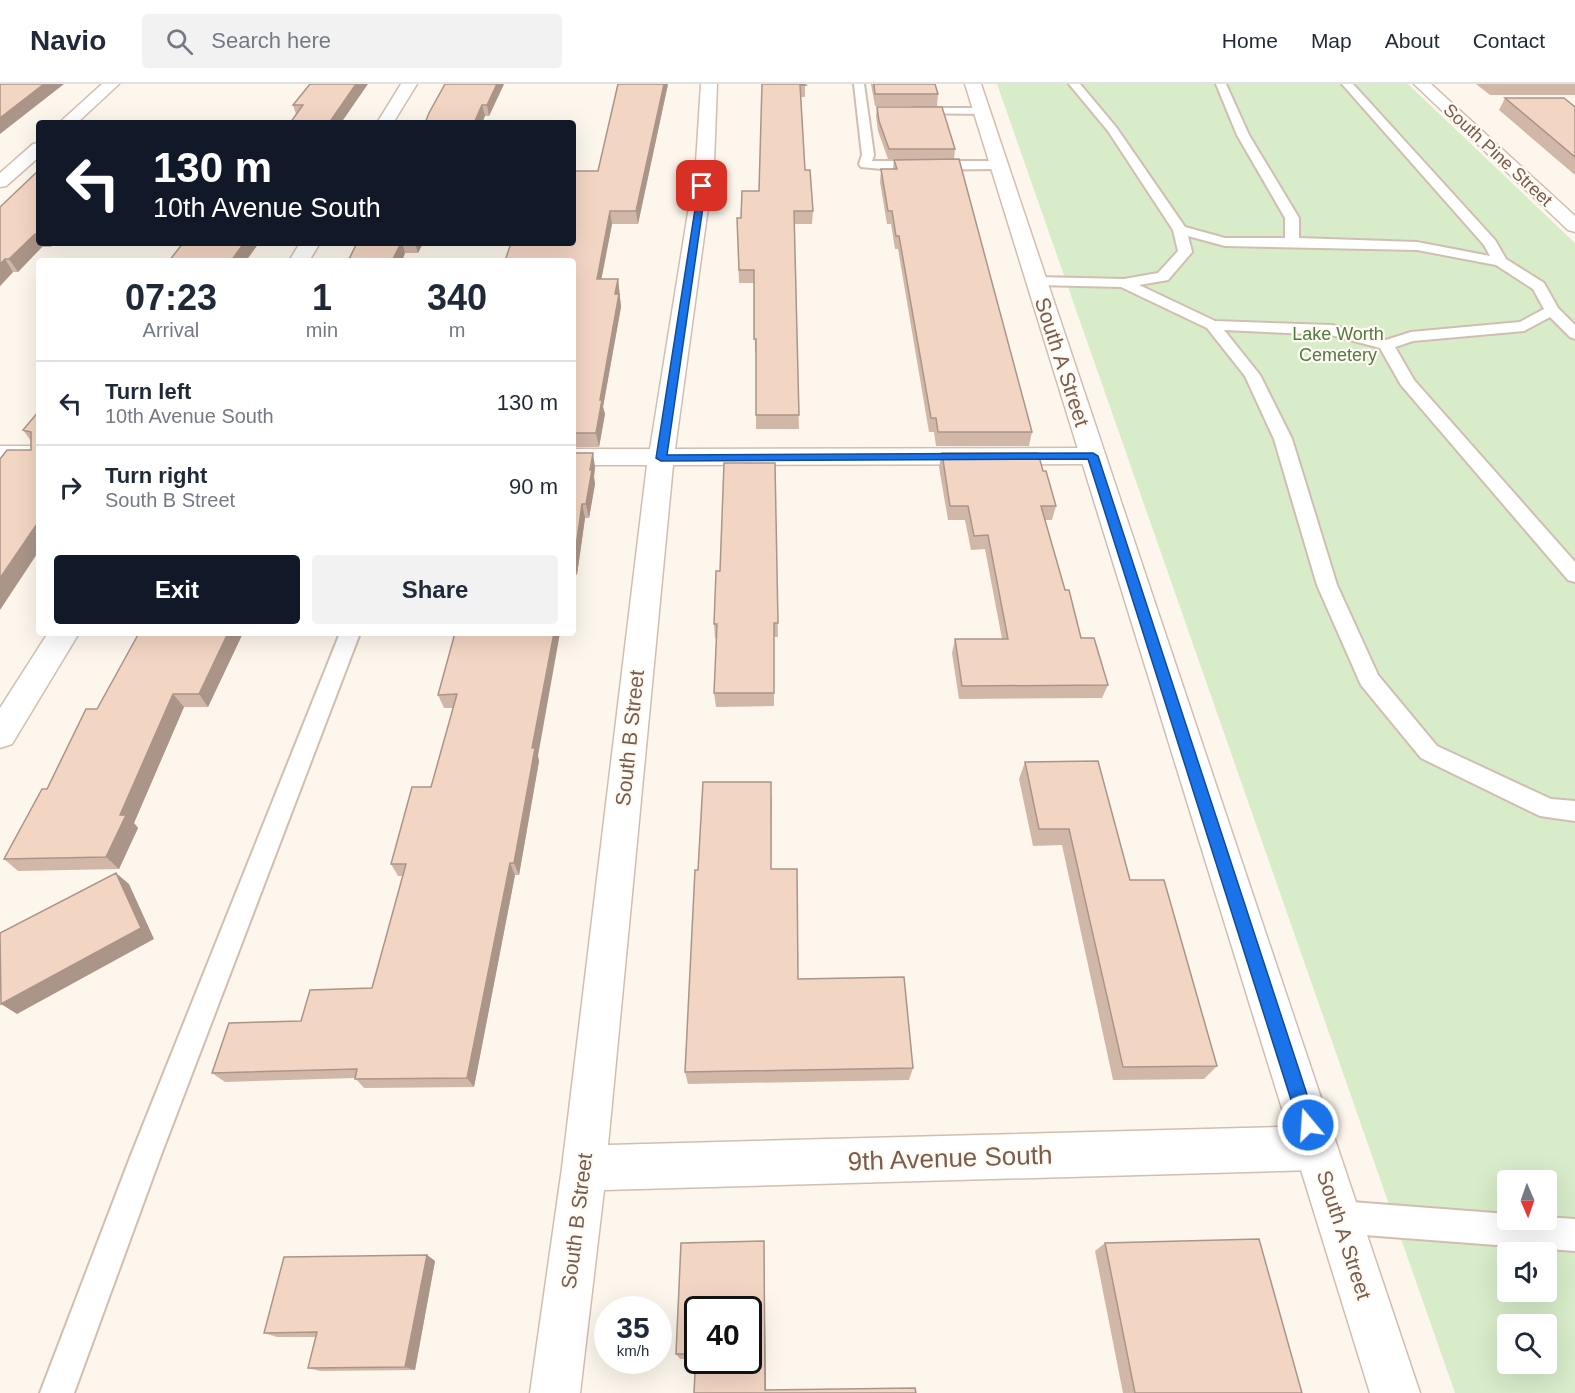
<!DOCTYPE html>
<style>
:root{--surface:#fff;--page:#f2f2f3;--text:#1f2937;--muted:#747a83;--line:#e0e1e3;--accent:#111827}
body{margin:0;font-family:Arial,sans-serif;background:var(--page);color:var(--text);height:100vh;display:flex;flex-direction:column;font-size:22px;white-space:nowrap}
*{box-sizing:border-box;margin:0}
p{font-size:20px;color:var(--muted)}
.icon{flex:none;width:33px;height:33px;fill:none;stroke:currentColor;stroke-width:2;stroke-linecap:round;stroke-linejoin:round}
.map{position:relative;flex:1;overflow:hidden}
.side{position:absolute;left:36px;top:174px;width:540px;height:378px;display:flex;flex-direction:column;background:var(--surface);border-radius:6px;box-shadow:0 6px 24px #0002}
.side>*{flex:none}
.top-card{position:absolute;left:36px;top:36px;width:540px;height:126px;border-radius:6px;box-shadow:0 6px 24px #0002;background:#111827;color:#fff;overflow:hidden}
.needle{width:39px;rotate:178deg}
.fabs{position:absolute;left:1497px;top:1086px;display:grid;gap:12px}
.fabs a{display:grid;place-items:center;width:60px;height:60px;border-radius:6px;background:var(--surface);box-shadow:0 6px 24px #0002;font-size:30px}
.speed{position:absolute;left:594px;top:1212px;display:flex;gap:12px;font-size:30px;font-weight:700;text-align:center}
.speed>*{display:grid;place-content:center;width:78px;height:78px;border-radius:50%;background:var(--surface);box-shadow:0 6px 24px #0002;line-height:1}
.speed small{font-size:15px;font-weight:400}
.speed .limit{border:3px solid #111;border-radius:9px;background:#fff;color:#111}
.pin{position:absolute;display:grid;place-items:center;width:51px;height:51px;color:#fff;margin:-26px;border-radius:12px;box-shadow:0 3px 9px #0006}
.me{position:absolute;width:66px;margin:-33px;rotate:342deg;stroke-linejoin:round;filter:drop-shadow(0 0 4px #0008)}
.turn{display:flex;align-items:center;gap:21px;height:126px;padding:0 18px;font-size:27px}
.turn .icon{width:78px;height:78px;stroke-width:2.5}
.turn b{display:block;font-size:42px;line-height:51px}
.eta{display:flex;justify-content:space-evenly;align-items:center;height:102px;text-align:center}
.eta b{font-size:36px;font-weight:800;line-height:42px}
.primary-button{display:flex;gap:12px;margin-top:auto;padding:12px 18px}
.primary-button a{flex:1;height:69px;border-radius:6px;background:var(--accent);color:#fff;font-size:24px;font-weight:800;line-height:69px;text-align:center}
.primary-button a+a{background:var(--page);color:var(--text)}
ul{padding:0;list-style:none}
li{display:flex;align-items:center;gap:18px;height:84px;padding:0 18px;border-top:2px solid var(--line)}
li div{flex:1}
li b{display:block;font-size:22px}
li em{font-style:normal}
header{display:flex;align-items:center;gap:36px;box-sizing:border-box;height:84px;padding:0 30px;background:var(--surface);border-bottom:2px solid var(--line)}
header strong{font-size:28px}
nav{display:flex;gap:33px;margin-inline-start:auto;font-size:21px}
.search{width:420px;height:54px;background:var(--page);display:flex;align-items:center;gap:15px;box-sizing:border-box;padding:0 21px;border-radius:6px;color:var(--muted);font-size:22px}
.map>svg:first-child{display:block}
</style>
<header>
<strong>Navio</strong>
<div class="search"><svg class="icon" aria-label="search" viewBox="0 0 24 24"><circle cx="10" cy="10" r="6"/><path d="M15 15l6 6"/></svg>Search here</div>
<nav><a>Home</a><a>Map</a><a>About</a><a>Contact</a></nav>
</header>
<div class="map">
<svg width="1575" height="1309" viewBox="0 0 1575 1309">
<rect width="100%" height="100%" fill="#fdf6ec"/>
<path fill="#d8ecc9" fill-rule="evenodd" d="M997 0H1408L1575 159V1309H1455ZM1508 1096H1546V1136H1508ZM1508 1168H1546V1208H1508ZM1508 1240H1546V1280H1508Z"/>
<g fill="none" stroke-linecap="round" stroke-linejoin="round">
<g stroke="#d1beb0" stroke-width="4">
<path id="service" d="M854 0H864L874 71 872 77H999L1005 81 999 85 893 86 861 83 859 80 862 71Z
M1069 0H1080L1116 43 1185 143 1225 154H1285V134L1237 51 1216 0H1226L1249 51 1299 134V154L1417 158 1490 172 1484 161 1342 0H1353L1495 156 1506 175 1544 199 1558 224 1575 241V255L1570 253 1550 233 1524 247 1413 257 1395 263 1414 296 1575 478V498L1568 496 1401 301 1380 264 1331 251 1224 246 1260 291 1292 355 1337 501 1378 591 1437 662 1551 715 1575 717V737L1540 732 1421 674 1361 601 1317 501 1274 355 1245 292 1207 244 1121 203 1037 201 1030 197 1037 193 1124 195 1158 189 1178 167 1173 146 1108 47ZM1188 152 1225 162 1417 166 1496 181 1533 205 1544 225 1520 238 1411 248 1386 256 1332 241 1215 237 1139 201 1168 196 1192 168Z
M914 24H982L988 27 982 30 910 29V25Z
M340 549H360L161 1071 74 1309H40L131 1071Z
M1338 1117 1508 1130V1136H1546V1133L1575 1135V1167L1338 1149 1327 1144 1322 1133 1327 1122Z"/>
</g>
<g stroke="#d1beb0" stroke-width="3">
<path id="minor" d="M102 0H119L77 39H59Z
M401 0H417L393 39H377Z
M701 0H717L714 79 675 365 1093 364 1102 366 1106 372 1102 378 1093 380 673 381 608 1061 1315 1042 1330 1049 1337 1064 1330 1079 1315 1086 604 1106 580 1309H530L562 1084 647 381H573V365H650L696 79Z
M1414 0H1431L1575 132V148L1568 146Z
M39 59V73L6 102 0 103V89L33 60Z
M300 159H320L309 177H289Z
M0 362H39V378H0Z
M48 549H79L12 660 0 664V624Z"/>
</g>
<g stroke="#d1beb0" stroke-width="3">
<path id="tertiary" d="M965 0H981L1420 1309H1370Z"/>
</g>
<use href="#service" fill="#fff" fill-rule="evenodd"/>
<use href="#minor" fill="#fff" fill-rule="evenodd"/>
<use href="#tertiary" fill="#fff" fill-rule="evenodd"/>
</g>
<path fill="#d1b7a8" d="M310 0 341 39 296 30 293 21Z
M504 0 489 32H485L482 39H425Z
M668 0 638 140H612L601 195H618L621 223 603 323 605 330 599 363H573V177L598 87Z
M762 0H805V13H801L805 86 813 127 812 140H794L799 345H756V268L755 269 754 199H739L737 134H741L759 107Z
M871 0H935L938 10 937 22H875Z
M1476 0H1575V11H1490Z
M1505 14 1575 23V91L1499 26Z
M877 23 955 65 954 75H888L878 47 876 32Z
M894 76 1032 348 1029 362H936L934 348H929L898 165H895L891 140H887L880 98 881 85H893Z
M39 86V159H54L51 163H42L18 188H13L0 202V123Z
M357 159H423L418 169H405L402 177H348Z
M39 327 31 366V357L23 346Z
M573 369 595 383 594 393 595 400 589 434H585L577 491H573Z
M942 369 1043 387 1056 422 1052 436H1045L1065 506 1081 554 1108 601 1102 614 959 615 952 569 955 555H1002L985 465 971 466 965 436H948L939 383Z
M775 379 778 553H774V622L716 623 714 609 717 554H715L714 540 720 487Z
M243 549 208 623H184L134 739 138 744 119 785 18 787 4 775 97 625Z
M455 549 538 672 539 677 519 791H515L474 1003 364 1004 355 994 225 998 212 989 301 937 372 904 403 792H398L391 780 431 703 453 624H444L438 611Z
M1025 678 1130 796 1217 982 1204 995 1113 996 1062 761 1033 762 1019 695Z
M772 714 771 785 798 895 913 984 909 996 688 1000 685 988 698 786Z
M764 1157 766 1306 694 1309 695 1275H680L676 1270Z
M1105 1159 1302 1309H1123L1095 1167Z
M427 1171 435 1177 415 1286 320 1287 308 1284 316 1253H277L264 1249Z"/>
<path fill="#aa9588" d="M44 0H64L0 50V34Z
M356 0H368L341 39H329Z
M497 0H504L489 32 487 21Z
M664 0H668L638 140 636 127Z
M482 21 485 32 482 39H474Z
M610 127 612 140 599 208 597 195Z
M35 150 39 157V159H40L42 163 18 188 9 175Z
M244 159H259L246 177H231Z
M401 159H402L405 169 402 177H392Z
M415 159H423L418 169Z
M5 175 13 188 0 202V180Z
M618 195 621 223 603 323 605 330 599 363 596 349 600 316Z
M593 369 595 383 594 393 595 400 589 434 586 420Z
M582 420 585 434 577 491 574 477Z
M39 437V467L0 526V494Z
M228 549H243L208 623 199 610Z
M554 549H560L538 672 539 677 519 791 514 779 532 664Z
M173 610 184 623 134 739 138 744 119 785 106 773 120 731Z
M510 779 515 791 474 1003 467 994Z
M116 789 129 800 154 855 17 930 1 920Z
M764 1157V1165L766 1309 765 1306Z
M427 1171 435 1177 415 1286 405 1283Z"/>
<path fill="#f3d5c3" stroke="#aa9588" stroke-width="1.5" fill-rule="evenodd" d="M0 0H44L0 34Z
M310 0H356L329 39H290L303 21H293Z
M445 0H497L487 21H482L474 39H425L429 29Z
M618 0H664L636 127H610L597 195H618L615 210H619L600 316H602L596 349H573V177H505L511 159H573V87H598Z
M762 0H805L806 1H800L805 86H810L813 127H794L799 331H756V255H754V186H739L737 134H741L742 107H759Z
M874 0H935L938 10H875Z
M1505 14H1564L1575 23V73Z
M877 23H942L955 65H889L879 37Z
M959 75 1032 348H938L936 334H931L899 152H896L892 127H888L881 85H897L894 76Z
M39 86V150H35L9 175H5L0 180V123Z
M183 159H244L231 177H169Z
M357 159H401L392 177H348Z
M39 327V437L0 494V375L7 366H31V348L23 346Z
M573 369H593L590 386H592L586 420H582L574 477H573Z
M942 369H1038L1043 387H1046L1056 422H1041L1065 506H1069L1081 554H1094L1108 601 962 602 955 555H1008L988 451 974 452 968 422H950Z
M724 379H775L778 539H774V609H714L717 540H714L716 487H720Z
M139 549H228L199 610H173L120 731H126L106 773 4 775 42 705H47L86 625H97Z
M455 549H554L532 664H535L514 779H510L467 994 355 995 357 985 212 989 229 939 301 937 310 906 372 904 406 780H391L412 703H431L457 610 438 611Z
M1098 677 1130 796H1164L1217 982 1123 983 1069 745H1039L1025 678Z
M703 698H771V785H797L798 895 904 893 913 984 685 988 695 786H698Z
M116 789 141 844 1 920 0 849Z
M1259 1155 1302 1309H1135L1105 1159Z
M764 1157 765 1306 915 1304 916 1309H694L696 1270H676L681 1159ZM698 1226H748V1276H698Z
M427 1171 405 1283 308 1284 317 1248 264 1249 284 1173Z"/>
<path fill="#1a73e8" stroke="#114b97" stroke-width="1.5" d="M699 100 706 102 667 371 1093 369 1098 372 1317 1041 1314 1048 1308 1050 1302 1048 1299 1041 1088 375 661 377 656 374Z"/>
<g text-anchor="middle" stroke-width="4.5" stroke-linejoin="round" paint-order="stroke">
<g font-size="18" fill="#7a5c4d" stroke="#fffaf3">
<text transform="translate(1498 71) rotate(43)" y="6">South Pine Street</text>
</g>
<g font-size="18" fill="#537a41" stroke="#fffaf3">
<text x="1338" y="256">Lake Worth<tspan x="1338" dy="21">Cemetery</tspan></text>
</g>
<g font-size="21" fill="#7a5c4d" stroke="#fffaf3">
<text transform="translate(1062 278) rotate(72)" y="7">South A Street</text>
<text transform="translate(630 654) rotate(-84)" y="7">South B Street</text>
<text transform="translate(577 1137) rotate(-83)" y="7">South B Street</text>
<text transform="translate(1344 1151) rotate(72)" y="7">South A Street</text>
</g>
<g font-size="26" fill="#7a5c4d" stroke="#fffaf3">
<text transform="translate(950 1074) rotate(-2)" y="9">9th Avenue South</text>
</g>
</g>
</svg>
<div class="fabs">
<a><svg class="needle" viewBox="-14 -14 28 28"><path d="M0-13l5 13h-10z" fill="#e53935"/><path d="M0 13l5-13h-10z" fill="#747a83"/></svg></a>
<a><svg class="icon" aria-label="sound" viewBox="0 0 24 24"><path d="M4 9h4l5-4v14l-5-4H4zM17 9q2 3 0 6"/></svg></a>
<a><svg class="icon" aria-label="search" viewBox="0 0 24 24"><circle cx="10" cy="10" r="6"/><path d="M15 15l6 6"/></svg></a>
</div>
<div class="speed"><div>35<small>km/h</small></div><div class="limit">40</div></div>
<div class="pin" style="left:702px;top:102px;background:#d93025"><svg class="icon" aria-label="arrive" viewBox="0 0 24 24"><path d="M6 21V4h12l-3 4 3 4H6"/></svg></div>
<svg class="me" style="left:1308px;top:1041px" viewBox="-20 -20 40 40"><circle r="17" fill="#1a73e8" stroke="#fff" stroke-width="3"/><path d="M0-11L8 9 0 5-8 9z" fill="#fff"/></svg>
<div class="top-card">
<div class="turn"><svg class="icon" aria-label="left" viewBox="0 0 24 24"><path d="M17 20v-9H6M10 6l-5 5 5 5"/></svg><div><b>130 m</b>10th Avenue South</div></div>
</div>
<section class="side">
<div class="eta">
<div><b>07:23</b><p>Arrival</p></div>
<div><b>1</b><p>min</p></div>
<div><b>340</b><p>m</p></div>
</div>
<ul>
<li><svg class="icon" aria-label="left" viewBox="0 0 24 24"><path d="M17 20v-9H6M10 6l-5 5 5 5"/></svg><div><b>Turn left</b><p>10th Avenue South</p></div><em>130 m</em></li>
<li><svg class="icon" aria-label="right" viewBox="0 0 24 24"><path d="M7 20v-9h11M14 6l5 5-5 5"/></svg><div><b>Turn right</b><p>South B Street</p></div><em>90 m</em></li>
</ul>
<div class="primary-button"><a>Exit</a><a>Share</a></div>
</section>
</div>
